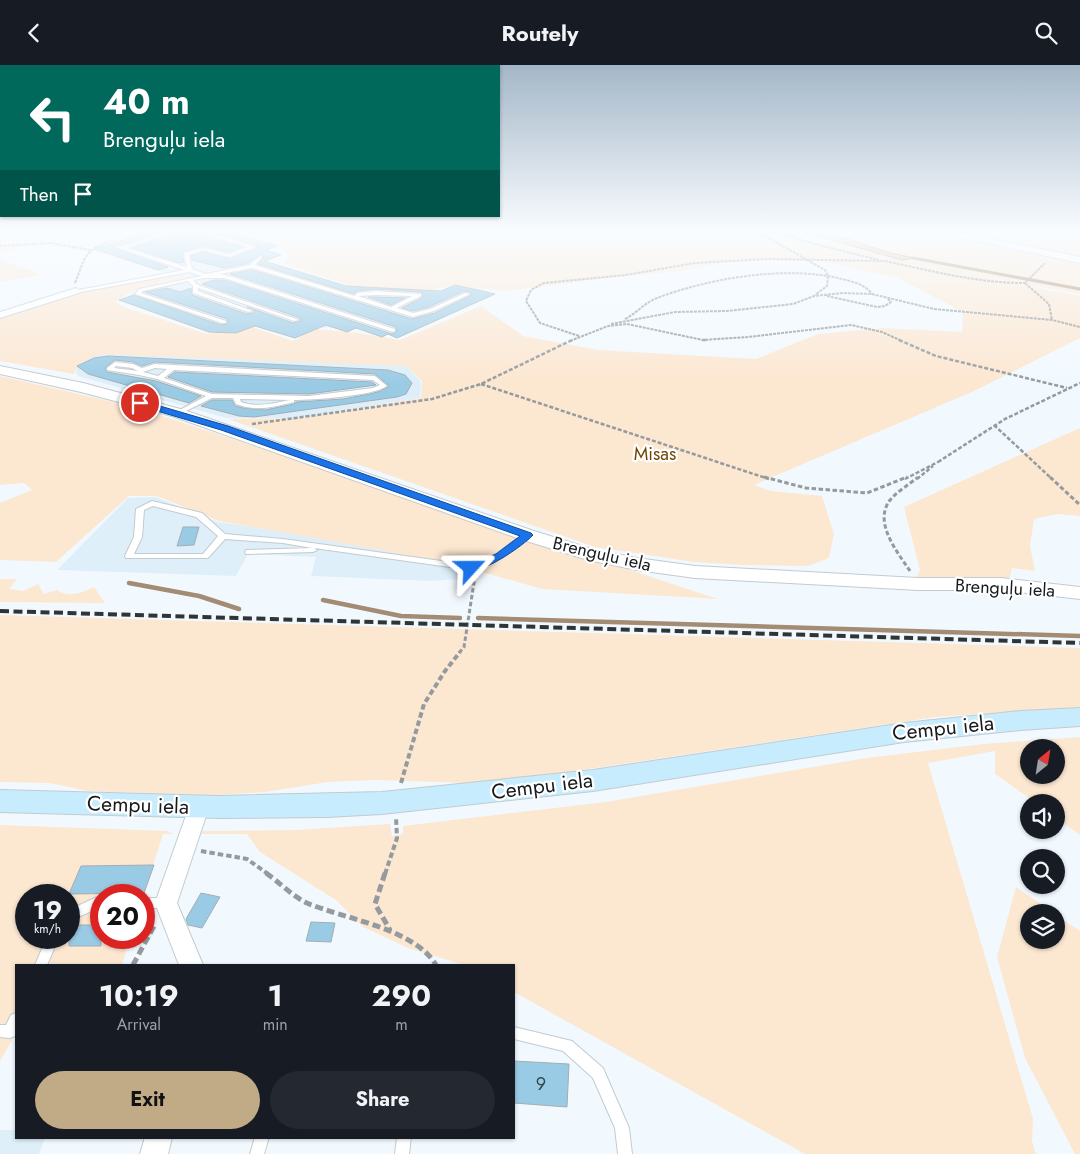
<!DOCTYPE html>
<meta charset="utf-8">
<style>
:root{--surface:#171b24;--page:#242831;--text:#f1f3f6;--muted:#9ea1a6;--accent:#c1ab87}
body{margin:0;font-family:Jost,sans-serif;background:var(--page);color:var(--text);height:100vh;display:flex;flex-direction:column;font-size:19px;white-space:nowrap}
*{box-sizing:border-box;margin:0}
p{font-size:16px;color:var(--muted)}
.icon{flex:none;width:28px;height:28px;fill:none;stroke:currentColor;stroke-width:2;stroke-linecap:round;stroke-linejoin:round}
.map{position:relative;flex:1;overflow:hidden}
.side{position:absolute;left:15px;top:899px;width:500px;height:175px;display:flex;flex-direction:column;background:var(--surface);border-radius:0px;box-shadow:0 1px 4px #0004}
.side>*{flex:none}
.top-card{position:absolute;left:0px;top:0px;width:500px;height:152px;box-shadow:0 1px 4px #0004;background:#00695c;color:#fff;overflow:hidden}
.needle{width:32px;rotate:30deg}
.fabs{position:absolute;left:1020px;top:674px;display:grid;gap:10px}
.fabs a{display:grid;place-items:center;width:45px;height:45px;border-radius:50%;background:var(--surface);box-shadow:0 1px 4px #0004;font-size:25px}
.speed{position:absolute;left:15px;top:819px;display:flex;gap:10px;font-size:25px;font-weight:700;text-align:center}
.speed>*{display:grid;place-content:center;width:65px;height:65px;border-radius:50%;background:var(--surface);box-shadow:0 1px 4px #0004;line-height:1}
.speed small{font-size:12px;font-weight:400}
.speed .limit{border:8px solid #d22;background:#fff;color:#111}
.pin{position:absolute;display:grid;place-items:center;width:42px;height:42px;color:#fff;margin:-21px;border:2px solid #fff;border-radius:50%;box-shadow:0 1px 5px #0007}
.me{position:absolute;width:55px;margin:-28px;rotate:66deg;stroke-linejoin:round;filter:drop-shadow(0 0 4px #0008)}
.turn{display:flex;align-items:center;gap:18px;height:105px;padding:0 20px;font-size:22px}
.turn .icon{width:65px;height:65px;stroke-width:2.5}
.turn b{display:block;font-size:35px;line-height:42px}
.then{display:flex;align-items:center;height:48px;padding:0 20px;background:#0003;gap:10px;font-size:19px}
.eta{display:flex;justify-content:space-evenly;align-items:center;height:85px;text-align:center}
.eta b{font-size:30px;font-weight:700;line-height:35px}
.button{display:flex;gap:10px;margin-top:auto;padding:10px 20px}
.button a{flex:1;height:58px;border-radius:30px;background:var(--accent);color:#111;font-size:20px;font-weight:700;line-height:58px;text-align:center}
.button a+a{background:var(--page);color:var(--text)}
header{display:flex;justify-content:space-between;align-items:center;height:65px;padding:0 20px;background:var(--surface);font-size:22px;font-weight:700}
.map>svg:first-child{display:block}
</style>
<header><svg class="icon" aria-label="back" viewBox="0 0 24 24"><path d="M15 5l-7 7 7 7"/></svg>Routely<svg class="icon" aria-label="search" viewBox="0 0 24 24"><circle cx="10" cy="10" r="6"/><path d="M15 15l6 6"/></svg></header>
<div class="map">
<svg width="1080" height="1089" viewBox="0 0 1080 1089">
<rect width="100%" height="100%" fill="#f2f9fe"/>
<path fill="#deeff9" d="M147 167H227L277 181 266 185 281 190 267 197 346 221 441 226 455 220 478 223 495 229 397 273 388 269 382 272 356 263 347 267 336 263 255 261 236 268 209 267 119 235 129 232 132 227 139 224 184 214 191 210 180 207 167 209 95 184Z
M104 289 406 300 421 317 420 333 299 353H226L78 311 76 307 79 299 90 292Z
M156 432 218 457 416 486 463 500 461 514 430 516 311 511 316 492 248 489 236 511 57 505 128 433Z
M0 1065H16V1072L45 1073 39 1089H0Z"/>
<path fill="#fce7d1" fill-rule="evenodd" d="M0 167H134L86 182 54 174 0 188Z
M229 167H803L902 195 914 193 890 188 827 167H1080V229L972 210 1080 231V273L974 326 754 420 771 426 822 431 834 469 829 493 808 501 744 500 694 497 595 482 228 354 299 353 421 333 422 316 406 301 103 289C89 293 80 295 74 309L0 296V254L69 229 185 209 191 211C183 216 173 215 164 217 144 221 131 225 116 237L124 242 207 269 250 261 293 276 315 264 359 268 400 275 481 241 523 271 598 285 756 294 818 269 882 263 962 267 963 247 898 213 819 196 734 195 683 206 624 211 506 226 452 220 432 225 352 221 284 199 289 190 279 181Z
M0 194 42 210 0 217Z
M0 311 135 342 718 534 542 524 447 497 219 456 157 431H129L56 497 0 495V438L32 425 24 418 0 420Z
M1080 363V451L1057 449 1034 454 1030 481 1035 506 1012 503 1009 515 917 512 920 505 904 442Z
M0 514H17L9 524 23 526 38 519 44 529 57 525C69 533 81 528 94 522L105 538 0 537Z
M0 550 1080 583V642L935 652 522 714 468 718 376 715 328 717 265 727 213 730 87 726 50 718 0 717Z
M1080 672V770L1056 753V738L1035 737 995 709V686L928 698 1033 1054 1032 1076 1036 1089H805L514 927V900H464L408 883 363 862 336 835 260 787 247 769H201L203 766 295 765 390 759 392 771 403 769V761L606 737 866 693 984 679ZM1029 682H1056V710H1029Z
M0 760 167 766 174 769H163L143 830H101V872L130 873 122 900H16V968L0 996ZM26 830H69V872H26Z
M1016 822 1053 847 1029 848V875H1056V850L1080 866V1089H1075L1025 993 997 892Z"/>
<path fill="#dfbc98" stroke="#a38c73" d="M803 167H827L890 188 915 193 902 195Z"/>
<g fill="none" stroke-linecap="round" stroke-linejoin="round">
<path stroke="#a38c73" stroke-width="3" d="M913 193 1080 224"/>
<path stroke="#a38c73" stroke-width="4.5" d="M129 518 199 531 239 544
M323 535 401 551 460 553
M478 553 1080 571"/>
</g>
<path fill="#9acbe5" stroke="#a4adb2" d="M149 167H162L122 180 117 179 114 183 168 202 158 205 94 184Z
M174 167H198L199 169 242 182 229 187 203 181 182 187 184 197 180 198 132 183Z
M211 167H227L277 181 266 185 281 190 264 196 346 221 441 226 455 220 495 229 397 273 388 269 382 272 356 263 347 267 326 260 295 273 255 261 236 268 209 267 119 235 134 230 221 260 227 259V254L145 227 167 223 180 227 191 223 192 230 247 249 253 248 255 245 247 242 293 258 301 256 300 253 202 219 214 215H224L392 269 397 266 396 262 230 209 252 205 412 254 435 248 472 230 470 227 464 226 429 242 413 246 402 243 422 233 421 227 376 224 357 226 354 229 258 199 264 192 261 189 249 198 224 203 192 195 191 191 203 187 230 194 257 183 256 180Z
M368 232H376L405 233 391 240Z
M108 291 388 305 405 310 412 318 406 329 397 332 254 352 239 351 201 341 212 335H232L235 341 243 343 265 345 294 339 296 337 343 334 370 329 381 326 389 321 375 309 155 297 142 301 133 297 115 295 105 303 107 307 156 316 201 331 189 338 88 309 77 301 94 293Z
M175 307 372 317 376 320 309 329 212 327 168 312Z
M183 462H199L194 480 177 481Z
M154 800 144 828 69 829 81 801Z
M201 828 220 832 202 863 188 860 186 854Z
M311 857 335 858 331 877 306 876Z
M69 860H101V881H69Z
M514 996 569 999 567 1042 514 1038Z"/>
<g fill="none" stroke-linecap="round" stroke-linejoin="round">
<g stroke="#c2cbd0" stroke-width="2">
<path id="service" d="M167 167H172L126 183 187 202 184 188 203 183 229 189 248 182 200 167H206L255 182 229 192 203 185 189 190 192 204 206 209 250 200 260 191 262 192 255 200 355 231 357 228 376 226 421 229V231L397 243 413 248 430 244 465 228 470 229 434 246 413 252 252 203 220 209 226 210 395 264V266L393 267 224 213H206L193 215 198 220 299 255 294 256 198 223V226L253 246 248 247 193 228V221L188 216 143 226 141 228 226 256V258H222L135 229 139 224 201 211 190 207 76 228 73 226 184 205 116 182 118 181 122 182ZM376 230 412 231 391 242 358 231Z
M115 297 133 299 142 303 155 299 375 311 387 321C373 331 313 335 294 335V337C274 342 256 347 236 339L233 333H212L178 350 176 349V347L206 331 157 314 139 310 107 305V303ZM116 301 132 303 138 306 114 303ZM155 303 167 304 158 311 143 307ZM174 305 373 315 380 320 373 323 309 331 212 329 164 313ZM240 334 290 335C274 338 257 343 241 337Z
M152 436 202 448 225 469 283 474 470 500 496 489 524 468H530L531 470 502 493 471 505 314 483 317 485 313 487 249 489H246L245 487 246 485 312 483 283 478 225 474 208 493H126L125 491 134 472 136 444ZM153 441 196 452 218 471 203 489H134L142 472 144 445Z
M97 832H101V842L69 856V845Z
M144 833H166L170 834 172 838 170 842 166 843H144Z
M47 872H59L47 900H35Z
M16 948V968L15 971 10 973 0 972V960H6L11 950Z
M514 962 572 976 603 1003 629 1063 632 1089H618L615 1063 593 1013 563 986 514 974Z
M255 1072H269L264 1089H250Z
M397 1072H411L409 1089H395Z"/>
</g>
<g stroke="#c2cbd0" stroke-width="2">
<path id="minor" d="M943 167H957L1080 192V198L947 170Z
M76 223 81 226 79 228 0 253V247Z
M199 734 206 737 209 742 177 838 203 900H179L155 838 189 742 192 737Z
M145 1072H172L168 1089H140Z"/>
</g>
<g stroke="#c2cbd0" stroke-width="2">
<path id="tertiary" d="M0 301 83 318 184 345 534 466 592 484 637 493 695 501 918 513H1001L1080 522V534L1001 525H918L695 513 637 505 588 495 520 474 172 351 81 327 0 309Z"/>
</g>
<g stroke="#c2cbd0" stroke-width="2">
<path id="secondary" d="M1080 643V661L1021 665 904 677 593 726 382 749 327 752 218 753 0 747V725L218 731 382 727 593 705 904 658 1021 646Z"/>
</g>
<path stroke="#959a9e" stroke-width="2" stroke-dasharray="3 1" stroke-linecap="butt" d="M758 167 825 205 828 211 827 221 815 230
M777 167 811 178 879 195
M0 181 50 178 91 185
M885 196C932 206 977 218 1025 218L1045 198
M75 218C86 190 84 186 113 175
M1025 218 1049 239 1052 255
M827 231 877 242 885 241 891 237 888 234
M625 254C637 248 644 238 657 233 710 213 787 200 842 214 853 217 865 219 872 229
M611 259 675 247 727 246 793 239 814 231 843 228 872 229 934 244 1052 255 1080 262
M579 271 540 258 526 236 531 225 544 218 626 210 695 198 767 194 885 196
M570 276 608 261 627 259 703 275 748 272 851 260 882 267 902 276"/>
<path stroke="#959a9e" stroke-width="2.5" stroke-dasharray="4 2" stroke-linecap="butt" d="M702 275H707
M899 275 936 291 1067 323
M481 319 769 414
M252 359 432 334 481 319 572 275
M994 360 1052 414
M938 397 1005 354 1080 318
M905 414 938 397
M917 414 933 401"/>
<path stroke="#959a9e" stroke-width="3" stroke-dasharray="4.5 2.5" stroke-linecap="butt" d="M764 412 806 423 867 428 907 412
M1050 412 1080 440
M910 506C898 488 875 460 888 438 894 428 909 420 918 412
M459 588 464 582 475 511"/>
<path stroke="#959a9e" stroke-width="4" stroke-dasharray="5.5 3" stroke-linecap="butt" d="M401 718 424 639 445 606 460 587
M201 786 247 794 268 809
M385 809 397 773 396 753"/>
<path stroke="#959a9e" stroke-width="5" stroke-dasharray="8 4" stroke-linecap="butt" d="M266 808C279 817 292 831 307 838 344 854 414 863 436 900
M385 808 375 839 390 865
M133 900 155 859"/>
<use href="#service" fill="#fff" fill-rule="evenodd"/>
<use href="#minor" fill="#fff" fill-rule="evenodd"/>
<use href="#tertiary" fill="#fff" fill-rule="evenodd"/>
<use href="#secondary" fill="#c7ecfd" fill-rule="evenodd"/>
<path stroke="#2f3435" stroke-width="4" stroke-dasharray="9 4.5" stroke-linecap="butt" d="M0 546 1080 578"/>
</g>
<linearGradient id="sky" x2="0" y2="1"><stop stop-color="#a4b7c8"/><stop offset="0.52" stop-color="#f9fcff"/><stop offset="1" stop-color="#f9fcff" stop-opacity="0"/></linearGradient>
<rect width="1080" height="319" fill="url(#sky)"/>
<path fill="#1a73e8" stroke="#114b97" d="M137 336H143L228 361 531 468 533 470C523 481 482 509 467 506L466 503 467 501 496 489 520 471 221 365 137 340Z"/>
<g text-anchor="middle" stroke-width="4.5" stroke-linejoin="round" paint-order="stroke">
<g font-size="18" fill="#724505" stroke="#fff">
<text x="655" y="395">Misas</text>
</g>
<g font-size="18" fill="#171b1c" stroke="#fff">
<text transform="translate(602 489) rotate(13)" y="6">Brenguļu iela</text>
<text transform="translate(1005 523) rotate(3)" y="6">Brenguļu iela</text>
</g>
<g font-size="18" fill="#38474e">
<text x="541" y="1025">9</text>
</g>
<g font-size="21" fill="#171b1c" stroke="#fff">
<text transform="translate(943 663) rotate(-6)" y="7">Cempu iela</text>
<text transform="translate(542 721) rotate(-7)" y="7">Cempu iela</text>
<text transform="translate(138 740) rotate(2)" y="7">Cempu iela</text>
</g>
</g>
</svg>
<div class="fabs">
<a><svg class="needle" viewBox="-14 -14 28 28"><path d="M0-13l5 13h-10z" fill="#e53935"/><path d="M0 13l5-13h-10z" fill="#9ea1a6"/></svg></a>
<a><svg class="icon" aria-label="sound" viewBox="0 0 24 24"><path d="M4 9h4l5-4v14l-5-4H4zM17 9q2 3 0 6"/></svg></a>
<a><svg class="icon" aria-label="search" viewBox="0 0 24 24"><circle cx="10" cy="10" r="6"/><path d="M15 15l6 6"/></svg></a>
<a><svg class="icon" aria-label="layers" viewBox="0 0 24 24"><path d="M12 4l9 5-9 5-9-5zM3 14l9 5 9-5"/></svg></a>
</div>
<div class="speed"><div>19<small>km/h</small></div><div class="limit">20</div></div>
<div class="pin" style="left:140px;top:338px;background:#d93025"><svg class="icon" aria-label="arrive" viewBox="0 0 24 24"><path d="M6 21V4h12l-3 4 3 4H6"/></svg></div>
<svg class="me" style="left:471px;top:503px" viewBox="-20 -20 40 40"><path d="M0-17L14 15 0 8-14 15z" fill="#1a73e8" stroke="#fff" stroke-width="4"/></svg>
<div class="top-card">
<div class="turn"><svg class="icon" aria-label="left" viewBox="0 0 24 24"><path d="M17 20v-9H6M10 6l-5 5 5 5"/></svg><div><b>40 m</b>Brenguļu iela</div></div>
<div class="then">Then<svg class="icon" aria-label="arrive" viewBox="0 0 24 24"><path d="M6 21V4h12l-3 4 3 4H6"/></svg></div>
</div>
<section class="side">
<div class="eta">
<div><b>10:19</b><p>Arrival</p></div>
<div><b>1</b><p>min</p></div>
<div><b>290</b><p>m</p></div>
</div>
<div class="button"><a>Exit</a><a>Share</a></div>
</section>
</div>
